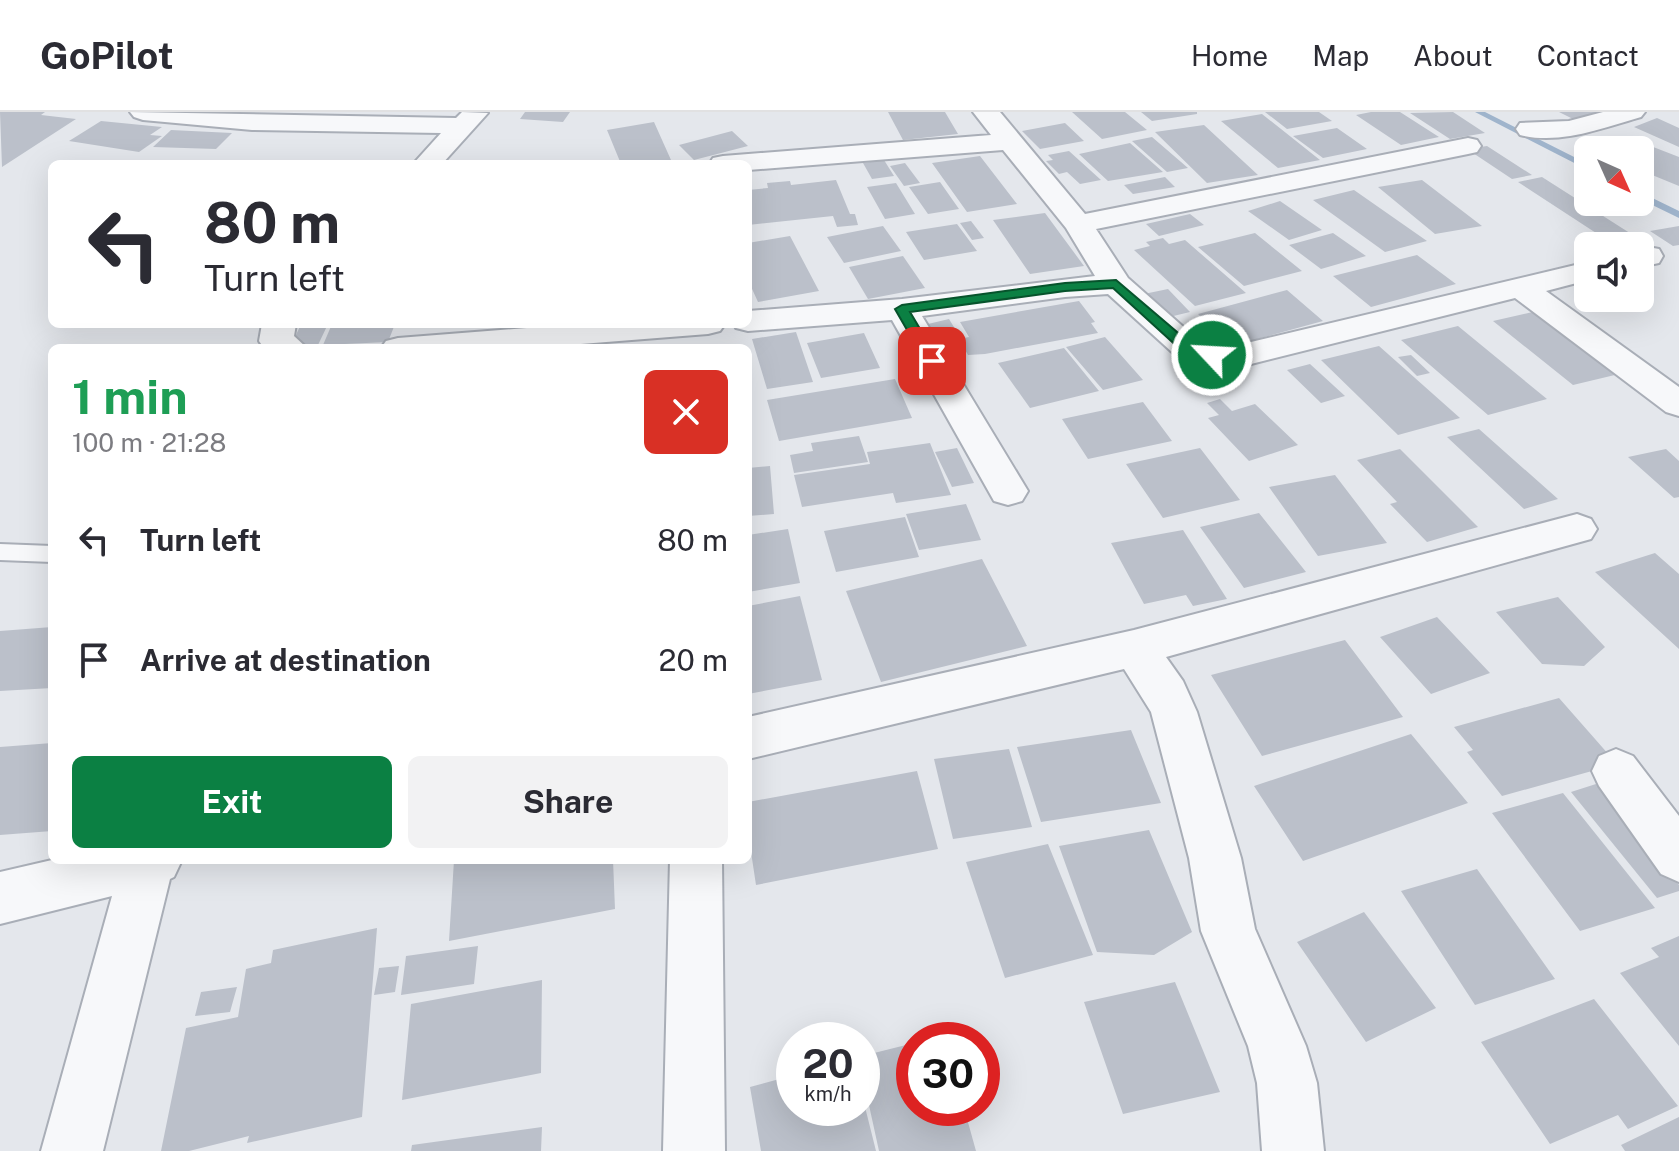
<!DOCTYPE html>
<meta charset="utf-8">
<style>
:root{--surface:#fff;--page:#f2f2f3;--text:#2b2b33;--muted:#7c7c81;--line:#e1e1e2;--accent:#0b8043}
body{margin:0;font-family:"Public Sans",sans-serif;background:var(--page);color:var(--text);height:100vh;display:flex;flex-direction:column;font-size:30px;white-space:nowrap}
*{box-sizing:border-box;margin:0}
p{font-size:26px;color:var(--muted)}
.icon{flex:none;width:44px;height:44px;fill:none;stroke:currentColor;stroke-width:2;stroke-linecap:round;stroke-linejoin:round}
.map{position:relative;flex:1;overflow:hidden}
.panel{position:absolute;left:48px;top:232px;width:704px;height:520px;display:flex;flex-direction:column;background:var(--surface);border-radius:12px;box-shadow:0 8px 32px #0002}
.panel>*{flex:none}
.hud{position:absolute;left:48px;top:48px;width:704px;height:168px;border-radius:12px;box-shadow:0 8px 32px #0002;background:#fff;color:var(--text);overflow:hidden}
.needle{width:52px;rotate:135deg}
.tools{position:absolute;left:1574px;top:24px;display:grid;gap:16px}
.tools a{display:grid;place-items:center;width:80px;height:80px;border-radius:12px;background:var(--surface);box-shadow:0 8px 32px #0002;font-size:40px}
.speed{position:absolute;left:776px;top:910px;display:flex;gap:16px;font-size:40px;font-weight:700;text-align:center}
.speed>*{display:grid;place-content:center;width:104px;height:104px;border-radius:50%;background:var(--surface);box-shadow:0 8px 32px #0002;line-height:1}
.speed small{font-size:20px;font-weight:400}
.speed .limit{border:12px solid #d22;background:#fff;color:#111}
.pin{position:absolute;display:grid;place-items:center;width:68px;height:68px;color:#fff;margin:-34px;border-radius:16px;box-shadow:0 4px 12px #0006}
.me{position:absolute;width:88px;margin:-44px;rotate:295deg;stroke-linejoin:round;filter:drop-shadow(0 0 6px #0008)}
.turn{display:flex;align-items:center;gap:28px;height:168px;padding:0 24px;font-size:36px}
.turn .icon{width:104px;height:104px;stroke-width:2.5}
.turn b{display:block;font-size:56px;line-height:68px}
.round{display:grid;place-items:center;flex:none;width:84px;height:84px;border-radius:12px;background:var(--page)}
.head{display:flex;align-items:center;justify-content:space-between;height:136px;padding:0 24px}
h1{font-size:48px;font-weight:700;line-height:60px;color:#1e9e55}
.action{display:flex;gap:16px;margin-top:auto;padding:16px 24px}
.action a{flex:1;height:92px;border-radius:12px;background:var(--accent);color:#fff;font-size:32px;font-weight:700;line-height:92px;text-align:center}
.action a+a{background:var(--page);color:var(--text)}
ul{padding:0;list-style:none}
li{display:flex;align-items:center;gap:24px;height:120px;padding:0 24px}
li div{flex:1}
li b{display:block;font-size:30px}
li em{font-style:normal}
header{display:flex;align-items:center;gap:48px;box-sizing:border-box;height:112px;padding:0 40px;background:var(--surface);border-bottom:2px solid var(--line)}
header strong{font-size:38px}
nav{display:flex;gap:44px;margin-inline-start:auto;font-size:28px}
.map>svg:first-child{display:block}
</style>
<header>
<strong>GoPilot</strong>
<nav><a>Home</a><a>Map</a><a>About</a><a>Contact</a></nav>
</header>
<div class="map">
<svg width="1679" height="1039" viewBox="0 0 1679 1039">
<rect width="100%" height="100%" fill="#e4e7ec"/>
<g fill="none" stroke-linecap="round" stroke-linejoin="round">
<path fill="#9fb4cc" fill-rule="evenodd" d="M1475 0H1485L1588 52V58Z
M1640 80 1679 99V106L1640 87Z"/>
</g>
<path fill="#bbc0ca" d="M0 0H45L41 3 76 7 2 55Z
M525 0H570L563 10 520 7Z
M888 0H945L958 22 903 28Z
M1072 0H1125L1147 18 1102 27Z
M1141 0H1197V2L1152 9Z
M1265 0H1319L1332 9 1287 17Z
M1371 0H1400L1439 25 1401 33 1356 3Z
M1453 0 1485 21 1450 27 1410 1Z
M1559 0H1614L1581 11Z
M1262 2 1320 48 1278 56 1221 9Z
M1657 6 1679 16V35L1634 15Z
M101 9 162 15 150 23 162 24 139 40 69 29Z
M654 10 671 48 621 52 607 18Z
M1065 11 1084 29 1040 37 1022 19Z
M1204 13 1258 63 1207 71 1155 20Z
M1337 16 1367 37 1323 46 1293 24Z
M171 18 232 21 216 37 153 35Z
M732 19 748 34 694 48 679 33Z
M1152 25 1188 56 1167 60 1132 29Z
M1630 26 1679 45V74L1640 58V38H1607L1610 36 1604 34 1612 29 1620 32Z
M1130 31 1163 60 1108 69 1079 42Z
M1487 34 1532 63 1512 67 1467 37Z
M1069 39 1101 68 1080 72 1067 60 1059 62 1046 49 1053 48 1048 43Z
M980 44 1017 92 967 100 932 51Z
M884 48 894 64 872 67 863 51Z
M905 51 920 71 904 74 890 54Z
M1165 65 1175 75 1133 82 1124 73Z
M1542 65 1647 132 1616 134 1518 70Z
M836 68 850 102H855L858 113 837 115 833 104 748 113V78L768 76 767 71 790 69 791 73Z
M1422 68 1482 114 1435 122 1378 75Z
M940 70 959 97 928 102 909 75Z
M896 71 915 102 885 107 867 75Z
M1354 78 1427 129 1385 140 1313 88Z
M1280 89 1322 118 1289 128 1248 99Z
M1045 101 1084 154 1030 162 993 108Z
M1190 102 1204 113 1159 124 1146 112Z
M971 109 984 126 972 128 960 111Z
M957 112 977 139 924 148 906 120Z
M883 114 901 139 844 151 827 125Z
M1679 114V133L1673 134 1650 119Z
M1255 121 1302 159 1244 174 1198 135Z
M1333 121 1366 144 1321 157 1289 133Z
M790 124 819 179 758 190 748 168V131Z
M1163 126 1169 132 1185 128 1246 181 1195 194 1134 138 1150 134 1146 130Z
M1417 143 1456 172 1371 195 1333 164Z
M903 144 925 176 868 187 849 155Z
M1168 177 1190 200 1161 207 1139 183Z
M1287 178 1323 209 1232 234 1198 202Z
M1079 189 1095 210 1091 211 1098 221 985 242 968 243 959 227 969 225 960 210Z
M1537 199 1619 262 1573 273 1493 209Z
M949 207 960 225 939 229 928 212Z
M301 212H328L318 233 291 234Z
M332 212H395L388 230 323 233Z
M1458 214 1547 287 1488 303 1401 228Z
M796 220 813 270 767 277 752 227Z
M864 221 880 256 821 266 807 231Z
M1105 225 1143 268 1103 278 1066 235Z
M1379 234 1460 306 1398 323 1321 248Z
M1064 236 1099 279 1030 296 998 251Z
M956 237 963 249 941 253 935 242Z
M1411 243 1430 261 1417 264 1398 245Z
M1310 252 1345 284 1321 291 1287 258Z
M895 267 912 306 779 329 767 288Z
M1220 287 1232 299 1255 292 1298 333 1249 349 1208 306 1219 303 1207 291Z
M1143 290 1172 329 1088 347 1062 307Z
M1479 317 1558 387 1524 397 1447 325Z
M859 324 868 350 794 361 790 343 813 339 811 331Z
M930 331 951 383 896 391 893 381 802 395 794 363 870 352 867 340Z
M957 336 974 371 952 375 935 340Z
M1200 336 1240 388 1163 406 1126 352Z
M1400 337 1478 415 1427 430 1390 392 1397 390 1357 348Z
M1666 337 1679 349V385L1674 386 1628 345Z
M770 354 774 402 748 404V356Z
M1335 363 1387 431 1318 444 1269 375Z
M966 392 981 428 919 438 906 402Z
M1259 401 1306 460 1244 476 1200 415Z
M905 405 919 445 836 460 824 419Z
M788 417 800 471 748 480V423Z
M1183 418 1227 487 1193 494 1186 483 1144 492 1111 431Z
M1655 441 1679 462V537L1595 460Z
M982 447 1027 534 881 570 846 479Z
M800 484 822 568 748 582V494Z
M1558 485 1605 535 1584 554 1542 552 1496 500Z
M1437 505 1490 561 1431 582 1380 525Z
M52 515V576L0 579V519Z
M1345 528 1403 605 1262 644 1211 563Z
M1559 586 1617 652 1502 684 1467 640 1473 638 1454 615Z
M1131 618 1161 691 1041 710 1017 635Z
M1411 622 1468 691 1303 749 1254 674Z
M52 631V719L0 723V635Z
M1009 637 1032 715 953 727 934 647Z
M917 659 938 737 756 773 748 720V690Z
M1596 672 1679 773V779L1657 786 1571 680Z
M1563 681 1655 796 1580 819 1492 701Z
M1149 718 1192 820 1154 843 1097 840 1059 734Z
M1048 732 1093 843 1005 866 966 750Z
M454 748H613L615 797 449 829Z
M1477 757 1555 867 1475 893 1401 779Z
M1364 800 1436 896 1366 930 1297 830Z
M377 816 362 1005 247 1031 249 1024 189 1039H161L186 916 238 905 246 857 271 851 273 838Z
M1679 824V934L1620 861 1659 845 1651 836Z
M478 834 474 872 401 883 406 844Z
M399 854 395 880 374 883 379 856Z
M542 868 541 961 402 988 411 892Z
M1175 870 1220 980 1123 1002 1084 890Z
M237 875 230 900 195 904 201 880Z
M1594 887 1678 994 1628 1017 1618 1003 1550 1032 1481 930Z
M914 931V996H964L976 1039H879L862 961V944Z
M794 963V996H862L863 987 876 1039H761L750 975Z
M1679 1005V1039H1625L1621 1033Z
M542 1015 541 1039H411L412 1033Z"/>
<g fill="none" stroke-linecap="round" stroke-linejoin="round">
<g stroke="#a9aeb7" stroke-width="4">
<path id="lane" d="M0 432 52 434V450L0 448Z"/>
</g>
<g stroke="#a9aeb7" stroke-width="4">
<path id="street" d="M130 0 456 6 462 0 488 1 442 52H413L441 21 252 18 143 8 134 5Z
M973 0H1000L1085 102 1468 26 1477 28 1481 34 1477 40 1468 42 1096 117 1128 166 1197 227 1214 232 1251 230 1588 150V168L1546 179 1679 275V304L1666 300 1515 186 1251 252 1212 254 1173 241 1108 182 1065 185 922 204 1028 379 1022 389 1008 393 994 389 892 208 748 219 736 216 734 212H748V199L902 187 1095 164 1066 116 1003 38 748 58V52H709L713 46 723 44 991 23Z
M1603 0H1645L1641 5C1602 16 1561 33 1520 23L1516 17 1520 11 1569 9Z
M1648 135 1659 137 1663 144 1659 151 1640 155V137Z
M262 212H296L294 224 307 236H264L259 229Z
M577 212H725L720 219 708 222 530 236H381L386 229 398 226Z
M1577 402 1591 407 1597 417 1591 427 1166 545 1183 569 1197 600 1241 746 1255 817 1306 934 1317 971 1324 1039H1262L1257 971 1248 934 1201 819 1189 746 1151 600 1124 557 748 647V605L1134 518Z
M1616 637 1633 644 1679 704V770L1661 762 1599 674 1592 659 1599 644Z
M52 748H182L174 765 170 767 103 1039H41L112 784 0 812V760Z
M670 748H722L725 1039H663Z"/>
</g>
<use href="#lane" fill="#f7f8fa" fill-rule="evenodd"/>
<use href="#street" fill="#f7f8fa" fill-rule="evenodd"/>
</g>
<path fill="#0b8043" stroke="#07532c" stroke-width="2" d="M1116 168 1190 231 1217 240V246L1212 247 1180 237 1113 176 1065 179 910 200 939 249 932 253 925 249 895 197 902 193 1065 171Z"/>
</svg>
<div class="tools">
<a><svg class="needle" viewBox="-14 -14 28 28"><path d="M0-13l5 13h-10z" fill="#e53935"/><path d="M0 13l5-13h-10z" fill="#7c7c81"/></svg></a>
<a><svg class="icon" aria-label="sound" viewBox="0 0 24 24"><path d="M4 9h4l5-4v14l-5-4H4zM17 9q2 3 0 6"/></svg></a>
</div>
<div class="speed"><div>20<small>km/h</small></div><div class="limit">30</div></div>
<div class="pin" style="left:932px;top:249px;background:#d93025"><svg class="icon" aria-label="arrive" viewBox="0 0 24 24"><path d="M6 21V4h12l-3 4 3 4H6"/></svg></div>
<svg class="me" style="left:1212px;top:243px" viewBox="-20 -20 40 40"><circle r="17" fill="#0b8043" stroke="#fff" stroke-width="3"/><path d="M0-11L8 9 0 5-8 9z" fill="#fff"/></svg>
<div class="hud">
<div class="turn"><svg class="icon" aria-label="left" viewBox="0 0 24 24"><path d="M17 20v-9H6M10 6l-5 5 5 5"/></svg><div><b>80 m</b>Turn left</div></div>
</div>
<section class="panel">
<div class="head"><div><h1>1 min</h1><p>100 m · 21:28</p></div><a class="round" style="background:#d93025;color:#fff"><svg class="icon" aria-label="close" viewBox="0 0 24 24"><path d="M6 6l12 12M18 6L6 18"/></svg></a></div>
<ul>
<li><svg class="icon" aria-label="left" viewBox="0 0 24 24"><path d="M17 20v-9H6M10 6l-5 5 5 5"/></svg><div><b>Turn left</b></div><em>80 m</em></li>
<li><svg class="icon" aria-label="arrive" viewBox="0 0 24 24"><path d="M6 21V4h12l-3 4 3 4H6"/></svg><div><b>Arrive at destination</b></div><em>20 m</em></li>
</ul>
<div class="action"><a>Exit</a><a>Share</a></div>
</section>
</div>
